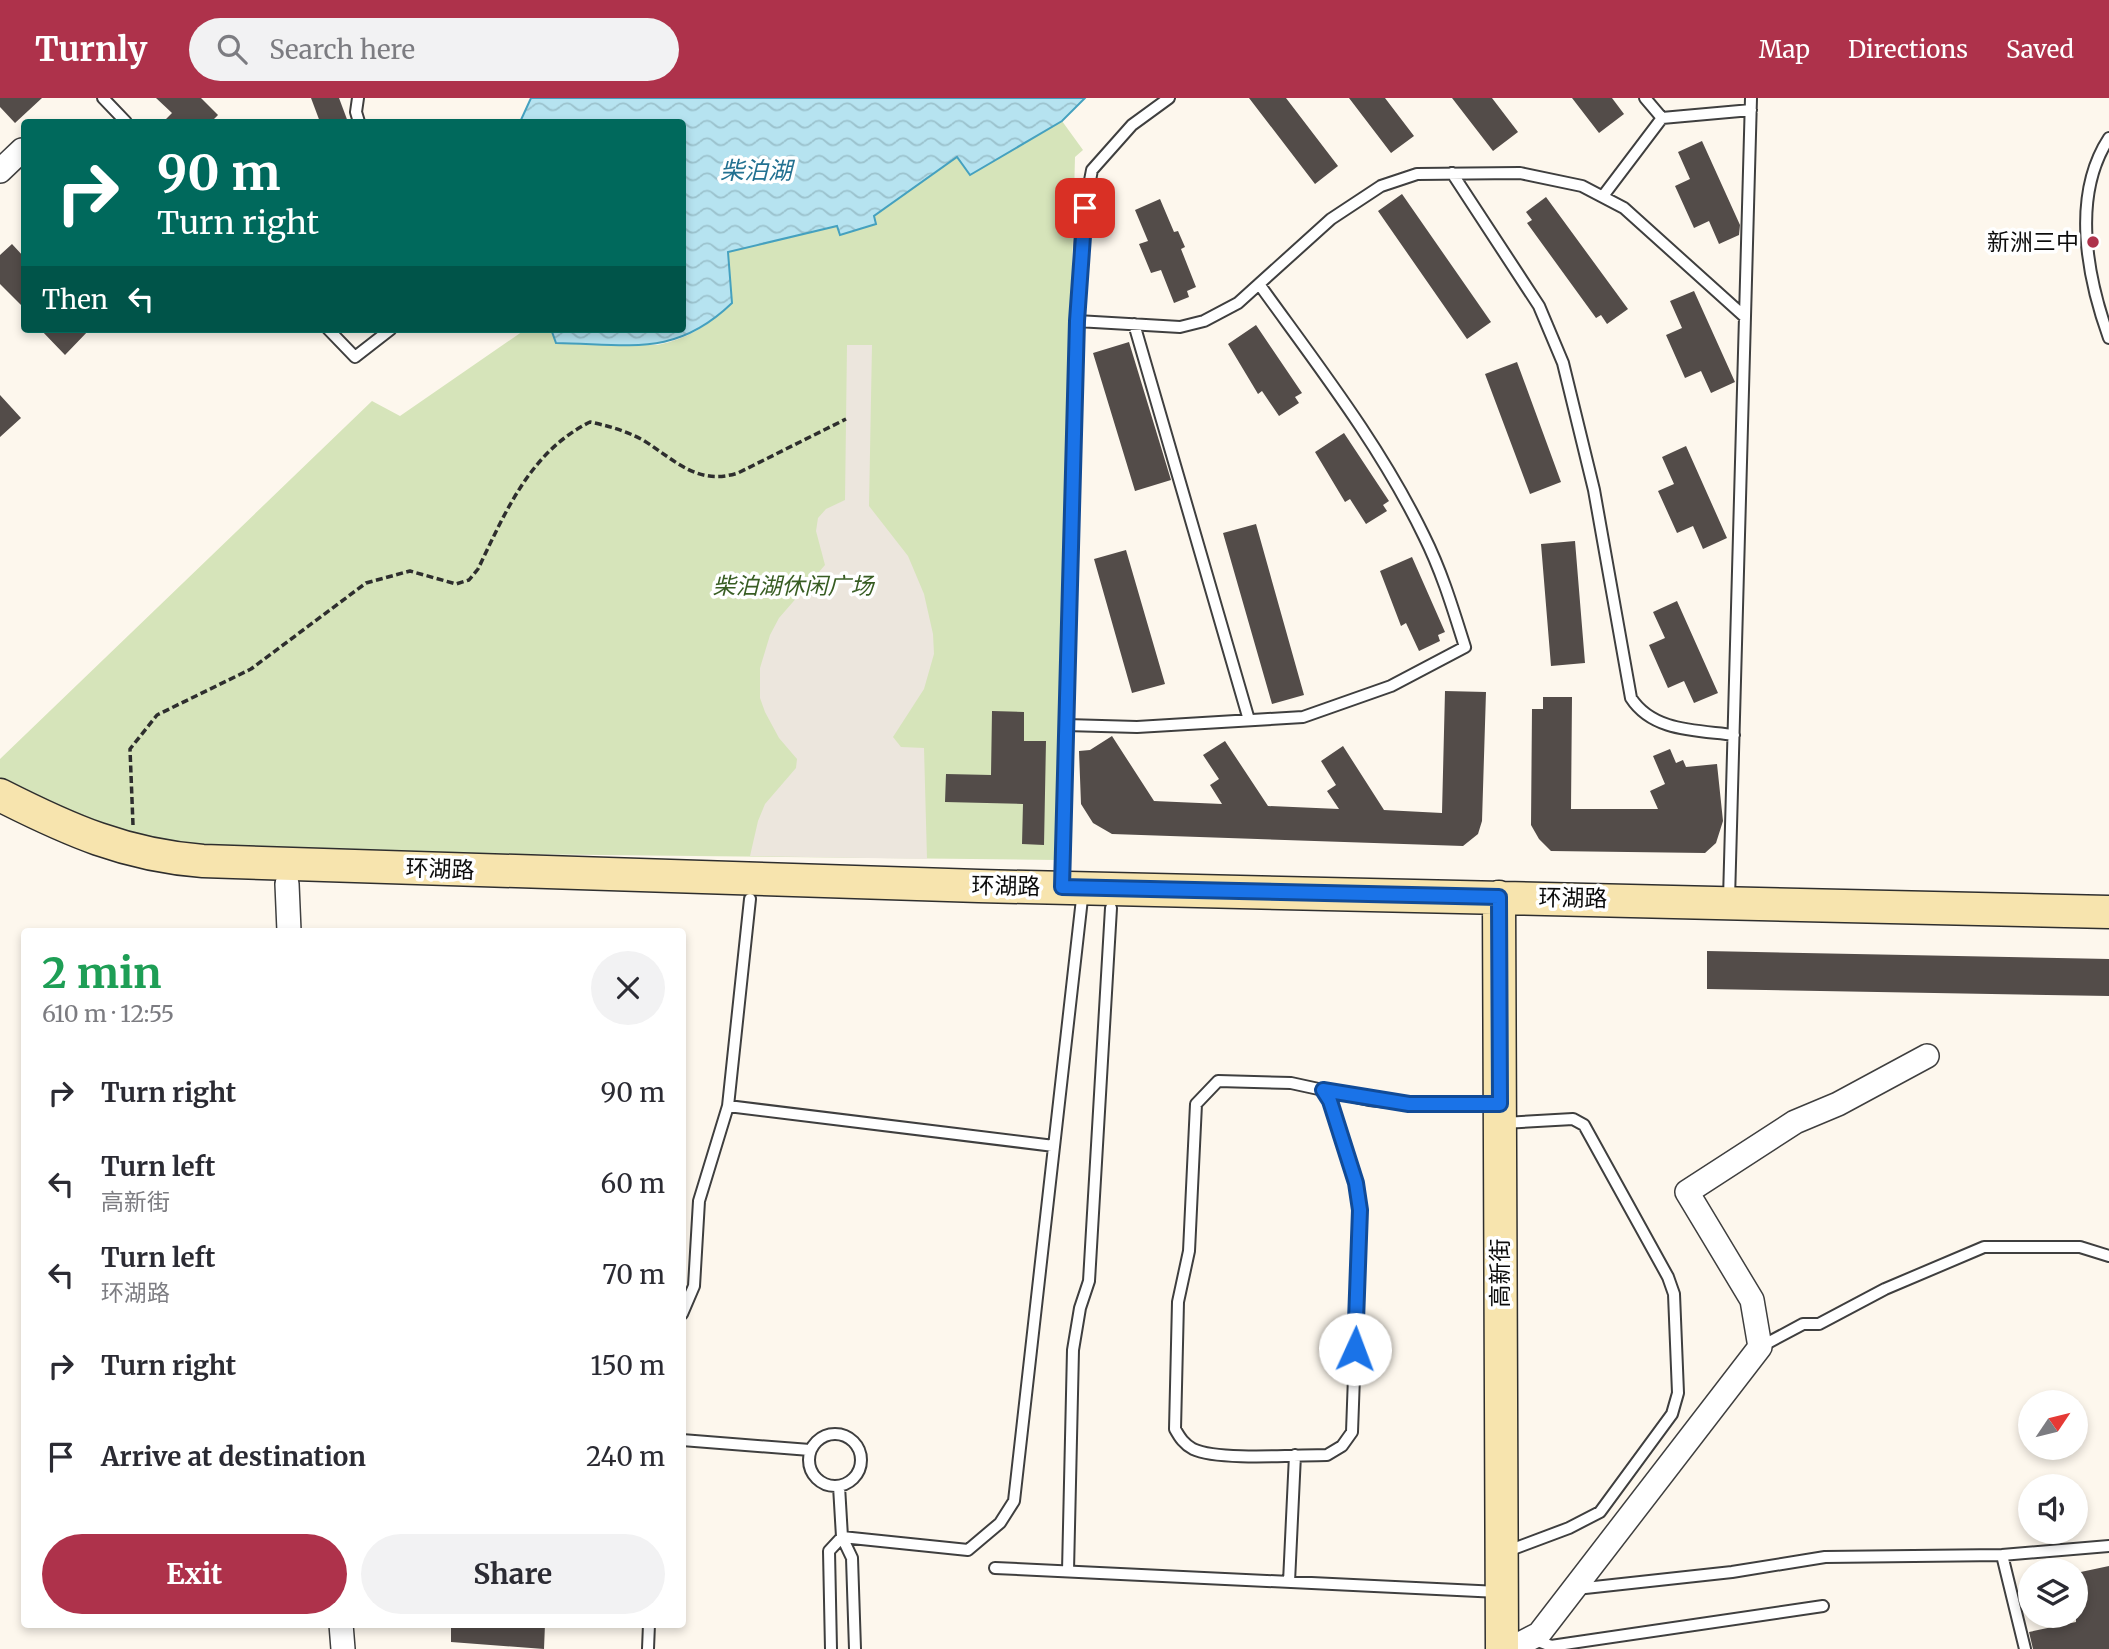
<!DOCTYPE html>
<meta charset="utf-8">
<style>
:root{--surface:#fff;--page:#f2f2f3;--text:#2b2b33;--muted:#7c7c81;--accent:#ae324b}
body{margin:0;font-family:Merriweather,"Noto Sans SC",serif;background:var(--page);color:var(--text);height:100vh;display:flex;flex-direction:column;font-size:26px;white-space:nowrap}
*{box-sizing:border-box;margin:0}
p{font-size:23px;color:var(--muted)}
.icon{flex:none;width:38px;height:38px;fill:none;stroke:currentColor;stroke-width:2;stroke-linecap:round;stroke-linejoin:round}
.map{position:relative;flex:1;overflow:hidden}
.side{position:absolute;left:21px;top:830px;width:665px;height:700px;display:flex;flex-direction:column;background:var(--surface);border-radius:7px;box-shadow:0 4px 10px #0003}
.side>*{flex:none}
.top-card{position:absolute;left:21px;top:21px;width:665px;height:214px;border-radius:7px;box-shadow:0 4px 10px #0003;background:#00695c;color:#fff;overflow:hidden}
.needle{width:46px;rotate:55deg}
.tools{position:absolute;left:2018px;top:1292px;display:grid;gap:14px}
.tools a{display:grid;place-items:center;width:70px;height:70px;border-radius:50%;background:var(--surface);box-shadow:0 4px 10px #0003;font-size:35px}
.pin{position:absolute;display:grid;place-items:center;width:60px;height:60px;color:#fff;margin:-30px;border-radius:14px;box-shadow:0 4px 10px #0006}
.me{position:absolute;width:77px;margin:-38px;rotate:2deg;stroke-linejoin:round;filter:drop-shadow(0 0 5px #0008)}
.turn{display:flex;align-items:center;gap:24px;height:147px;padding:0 21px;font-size:32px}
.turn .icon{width:91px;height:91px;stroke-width:2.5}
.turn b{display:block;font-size:49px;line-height:60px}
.then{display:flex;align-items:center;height:66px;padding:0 21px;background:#0003;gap:14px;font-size:26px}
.round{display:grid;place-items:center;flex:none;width:74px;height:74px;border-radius:37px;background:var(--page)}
.head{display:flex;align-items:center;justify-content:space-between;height:119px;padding:0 21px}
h1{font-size:42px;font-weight:700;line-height:52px;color:#1e9e55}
.action{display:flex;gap:14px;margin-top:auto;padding:14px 21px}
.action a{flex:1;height:80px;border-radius:42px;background:var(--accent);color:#fff;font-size:28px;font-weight:700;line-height:80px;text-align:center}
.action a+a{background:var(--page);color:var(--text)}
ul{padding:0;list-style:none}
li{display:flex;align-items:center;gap:21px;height:91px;padding:0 21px}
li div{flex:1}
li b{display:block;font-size:26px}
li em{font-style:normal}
header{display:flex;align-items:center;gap:42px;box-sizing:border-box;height:98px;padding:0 35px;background:var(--accent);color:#fff}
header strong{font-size:33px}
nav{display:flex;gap:38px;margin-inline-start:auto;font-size:24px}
.search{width:490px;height:63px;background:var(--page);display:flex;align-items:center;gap:18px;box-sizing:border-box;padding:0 24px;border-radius:38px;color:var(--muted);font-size:26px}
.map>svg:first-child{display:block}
</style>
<header>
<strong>Turnly</strong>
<div class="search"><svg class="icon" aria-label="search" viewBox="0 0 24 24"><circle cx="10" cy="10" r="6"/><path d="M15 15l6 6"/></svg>Search here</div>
<nav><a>Map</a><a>Directions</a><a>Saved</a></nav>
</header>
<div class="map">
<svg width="2109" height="1551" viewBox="0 0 2109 1551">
<defs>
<pattern id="water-waves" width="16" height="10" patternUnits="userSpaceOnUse" patternTransform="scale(1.75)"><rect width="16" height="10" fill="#b6e3f0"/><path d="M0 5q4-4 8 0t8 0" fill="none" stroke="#9bc2cd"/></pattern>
</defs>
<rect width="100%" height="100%" fill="#fdf7ed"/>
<path fill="#d6e4ba" d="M1062 23 1083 52 1075 59 1057 762 237 753 132 738 43 703 0 681V661L372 303 400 318 526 231H551L557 245 657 247C688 241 709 227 732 205L727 154 837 128 876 126 874 118 957 59 970 77Z"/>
<path fill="#ece6dd" d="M847 247H872L869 408 908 458 924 496 933 536 934 556 924 591 893 639 901 649 924 650 927 761 750 758 758 723 765 706 796 670 797 661 779 640 765 614 760 600V570L770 537 779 520 825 467 816 433 818 420 826 411 845 402Z"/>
<path fill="url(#water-waves)" stroke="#45a1bf" stroke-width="2" d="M531 0H1085L1062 23 970 77 957 59 874 118 876 126 840 137 837 128 728 154 732 205C675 260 629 246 556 245L551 231H682V24H520Z"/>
<path fill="#534c49" d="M0 0H42L15 25 0 9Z
M156 0H201L218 17 211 24H163L172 15Z
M311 0H339L348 24H320Z
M1249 0H1286L1338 68 1315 86Z
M1349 0H1385L1414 38 1391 55Z
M1452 0H1492L1518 34 1493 53Z
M1572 0H1612L1624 16 1599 35Z
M1702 43 1740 127 1739 137 1719 146 1709 123 1694 130 1675 88 1690 81 1678 54Z
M1402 96 1491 224 1467 241 1378 113Z
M1546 99 1628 211 1607 226 1601 217 1596 220 1527 125 1532 122 1526 114Z
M1160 101 1174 134 1178 133 1185 149 1181 151 1196 189 1187 193 1189 199 1174 205 1161 172 1151 175 1139 146 1148 143 1135 112Z
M12 146 24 159V210L0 186V157Z
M1694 193 1735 284 1711 295 1701 273 1685 280 1666 237 1682 230 1670 203Z
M1256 227 1302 295 1295 299 1299 305 1279 318 1262 293 1258 296 1228 246Z
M40 231H90L65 257Z
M1129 244 1171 382 1135 393 1093 255Z
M1517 264 1561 384 1530 396 1485 276Z
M0 297 21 320 0 339Z
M1344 335 1389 403 1383 407 1387 413 1366 426 1350 401 1345 404 1315 354Z
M1686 348 1727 440 1703 451 1693 428 1677 435 1658 393 1674 386 1662 359Z
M1256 426 1304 597 1272 606 1223 435Z
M1575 443 1585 565 1551 568 1541 446Z
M1126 452 1165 586 1132 595 1094 461Z
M1412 459 1445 534 1438 537 1440 543 1419 553 1406 525 1401 528 1380 473Z
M1677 503 1718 595 1694 605 1684 583 1668 590 1649 547 1665 540 1653 514Z
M1445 593 1486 594 1482 723 1478 736 1463 748 1112 736 1093 725 1081 706 1079 653 1090 652 1112 638 1154 703 1222 706 1210 687 1219 681 1203 657 1225 643 1268 708 1339 711 1327 693 1336 687 1321 663 1343 648 1384 712 1442 715Z
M1543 599H1572L1571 711H1658L1650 693 1665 686 1653 658 1670 651 1676 665 1683 662 1686 669 1717 666 1723 723 1716 745 1705 755 1551 753 1539 741 1531 727 1532 611H1543Z
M992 613 1024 614V643H1046L1044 747 1022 746 1023 706 945 704 946 676 991 677Z
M1707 853 2109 861V898L1707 891Z
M2109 1468V1551H2033L2029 1534 2076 1524V1475Z
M451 1526H545L544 1551 451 1544Z"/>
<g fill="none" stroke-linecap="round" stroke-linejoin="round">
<g stroke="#3f3f3f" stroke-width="14">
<path id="lane" d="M103 0 126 24
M358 0 356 14 359 24
M1645 0 1662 20
M2109 40C2071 98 2087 179 2109 240
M1452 75 1539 208 1563 265 1594 392 1631 600C1653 634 1697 632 1734 637
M1603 98 1662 20 1751 12
M1077 223 1180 229 1204 223 1238 205 1331 121 1381 88 1417 76 1520 75 1582 88 1624 110 1745 219
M1134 226 1249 622
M328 231 355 259 391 231
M1066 627 1137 629 1303 619 1391 588 1465 549C1453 511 1442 474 1424 438 1380 347 1318 268 1259 186
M1062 788 1081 129 1092 72 1132 27 1169 0
M1729 801 1751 0
M1323 992 1330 1003 1356 1085 1360 1112 1352 1334 1342 1348 1327 1357C1297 1357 1218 1363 1193 1351 1184 1346 1180 1340 1175 1331L1178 1204 1189 1153 1196 1006 1218 983 1291 985 1369 1002 1409 1006H1497
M728 1008 1054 1048
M1503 1025 1573 1021 1584 1027 1668 1179 1674 1196 1678 1295 1672 1316 1600 1414 1569 1430 1505 1454
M682 1216 694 1188 699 1103 728 1008 750 801
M1760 1249 1803 1226H1819L1885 1191 1984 1149H2080L2109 1158
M809 1362a26 26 0 1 1 52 0a26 26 0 1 1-52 0Z
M682 1342 810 1352
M839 1388 842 1439 852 1460 855 1551
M842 1439 968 1452 1000 1425 1014 1403 1083 792
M2002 1457 2025 1551
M995 1470 1499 1494
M1068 1473 1073 1252 1080 1210 1089 1183 1111 810
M1289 1484 1295 1357
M1576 1491 1732 1474 1825 1459 2002 1457 2109 1448
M1533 1541 1551 1548 1823 1508
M648 1551 649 1526
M831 1551 829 1453 842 1439"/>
</g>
<g stroke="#3f3f3f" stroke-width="26">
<path id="street" d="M0 73 22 52
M287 786 289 833
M341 1526 343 1551
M1510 1551 1539 1536 1760 1249 1752 1202 1687 1094 1795 1024 1838 1006 1927 958"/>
</g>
<g stroke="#2e2e2e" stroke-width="35">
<path id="secondary" d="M0 697C69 732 125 757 203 763L979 788 2109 814
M1499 799 1502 1551"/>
</g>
<path stroke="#2e2e2e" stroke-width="3.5" stroke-dasharray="7 3.5" stroke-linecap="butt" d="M133 727 130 651 157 617 251 571 366 485 410 473 456 486 469 482 478 471C506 413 530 354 590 324 609 328 626 333 643 342 675 362 697 388 738 375L846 321"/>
<use href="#lane" stroke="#fff" stroke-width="10"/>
<use href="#street" stroke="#fff" stroke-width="23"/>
<use href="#secondary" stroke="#f7e4ae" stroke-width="32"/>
</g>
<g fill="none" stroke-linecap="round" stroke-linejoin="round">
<g stroke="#114b97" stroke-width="18">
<path id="route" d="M1085 110 1077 223 1062 789 1499 799 1500 1006H1409L1323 992 1330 1003 1356 1085 1360 1112 1355 1251"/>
</g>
<use href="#route" stroke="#1a73e8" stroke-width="12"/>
</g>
<circle fill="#ae324b" stroke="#fff" stroke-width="2.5" cx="2093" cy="144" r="7"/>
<g text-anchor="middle" stroke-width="7" stroke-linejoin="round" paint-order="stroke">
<g font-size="23" fill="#0c0c0c" stroke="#fff" text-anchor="end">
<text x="2079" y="152">新洲三中</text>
</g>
<g font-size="23" font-style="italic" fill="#385d23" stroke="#fff">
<text x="793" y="496">柴泊湖休闲广场</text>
</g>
<g font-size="23" fill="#0c0c0c" stroke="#fff">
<text transform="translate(440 771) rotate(2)" y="8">环湖路</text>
<text transform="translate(1006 788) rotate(1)" y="8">环湖路</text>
<text transform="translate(1573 800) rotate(1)" y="8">环湖路</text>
<text transform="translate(1500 1175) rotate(-90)" y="8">高新街</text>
</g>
<g font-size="24" font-style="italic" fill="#227191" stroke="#fff">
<text x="756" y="81">柴泊湖</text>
</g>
</g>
</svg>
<div class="tools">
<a><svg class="needle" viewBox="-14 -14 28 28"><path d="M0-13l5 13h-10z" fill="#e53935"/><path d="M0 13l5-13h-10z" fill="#7c7c81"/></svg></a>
<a><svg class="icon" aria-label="sound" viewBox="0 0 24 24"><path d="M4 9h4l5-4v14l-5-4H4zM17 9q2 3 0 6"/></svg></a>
<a><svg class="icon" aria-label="layers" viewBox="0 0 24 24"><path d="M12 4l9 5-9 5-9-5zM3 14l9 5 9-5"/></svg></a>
</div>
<div class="pin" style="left:1085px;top:110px;background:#d93025"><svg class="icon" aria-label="arrive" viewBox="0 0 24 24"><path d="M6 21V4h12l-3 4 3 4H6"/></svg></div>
<svg class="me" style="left:1355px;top:1251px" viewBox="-20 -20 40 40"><circle r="19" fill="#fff"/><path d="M0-13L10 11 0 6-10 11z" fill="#1a73e8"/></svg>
<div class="top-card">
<div class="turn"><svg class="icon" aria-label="right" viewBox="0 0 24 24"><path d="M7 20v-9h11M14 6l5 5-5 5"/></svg><div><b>90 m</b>Turn right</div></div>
<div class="then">Then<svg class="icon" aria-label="left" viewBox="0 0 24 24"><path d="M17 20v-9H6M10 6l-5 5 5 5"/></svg></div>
</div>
<section class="side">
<div class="head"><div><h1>2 min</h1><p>610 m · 12:55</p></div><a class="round"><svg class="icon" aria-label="close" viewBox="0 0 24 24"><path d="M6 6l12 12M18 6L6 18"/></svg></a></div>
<ul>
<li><svg class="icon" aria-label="right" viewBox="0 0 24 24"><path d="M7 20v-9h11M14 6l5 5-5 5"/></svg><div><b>Turn right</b></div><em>90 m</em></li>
<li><svg class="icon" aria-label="left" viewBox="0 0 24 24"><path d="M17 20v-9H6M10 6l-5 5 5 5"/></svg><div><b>Turn left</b><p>高新街</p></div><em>60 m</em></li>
<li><svg class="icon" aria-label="left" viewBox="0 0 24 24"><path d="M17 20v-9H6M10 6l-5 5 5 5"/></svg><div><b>Turn left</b><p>环湖路</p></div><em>70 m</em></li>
<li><svg class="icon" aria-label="right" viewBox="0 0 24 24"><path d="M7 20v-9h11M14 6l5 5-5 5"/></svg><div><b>Turn right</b></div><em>150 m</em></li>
<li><svg class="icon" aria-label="arrive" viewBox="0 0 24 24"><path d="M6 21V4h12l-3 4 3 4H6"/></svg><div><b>Arrive at destination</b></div><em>240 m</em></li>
</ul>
<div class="action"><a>Exit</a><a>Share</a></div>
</section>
</div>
